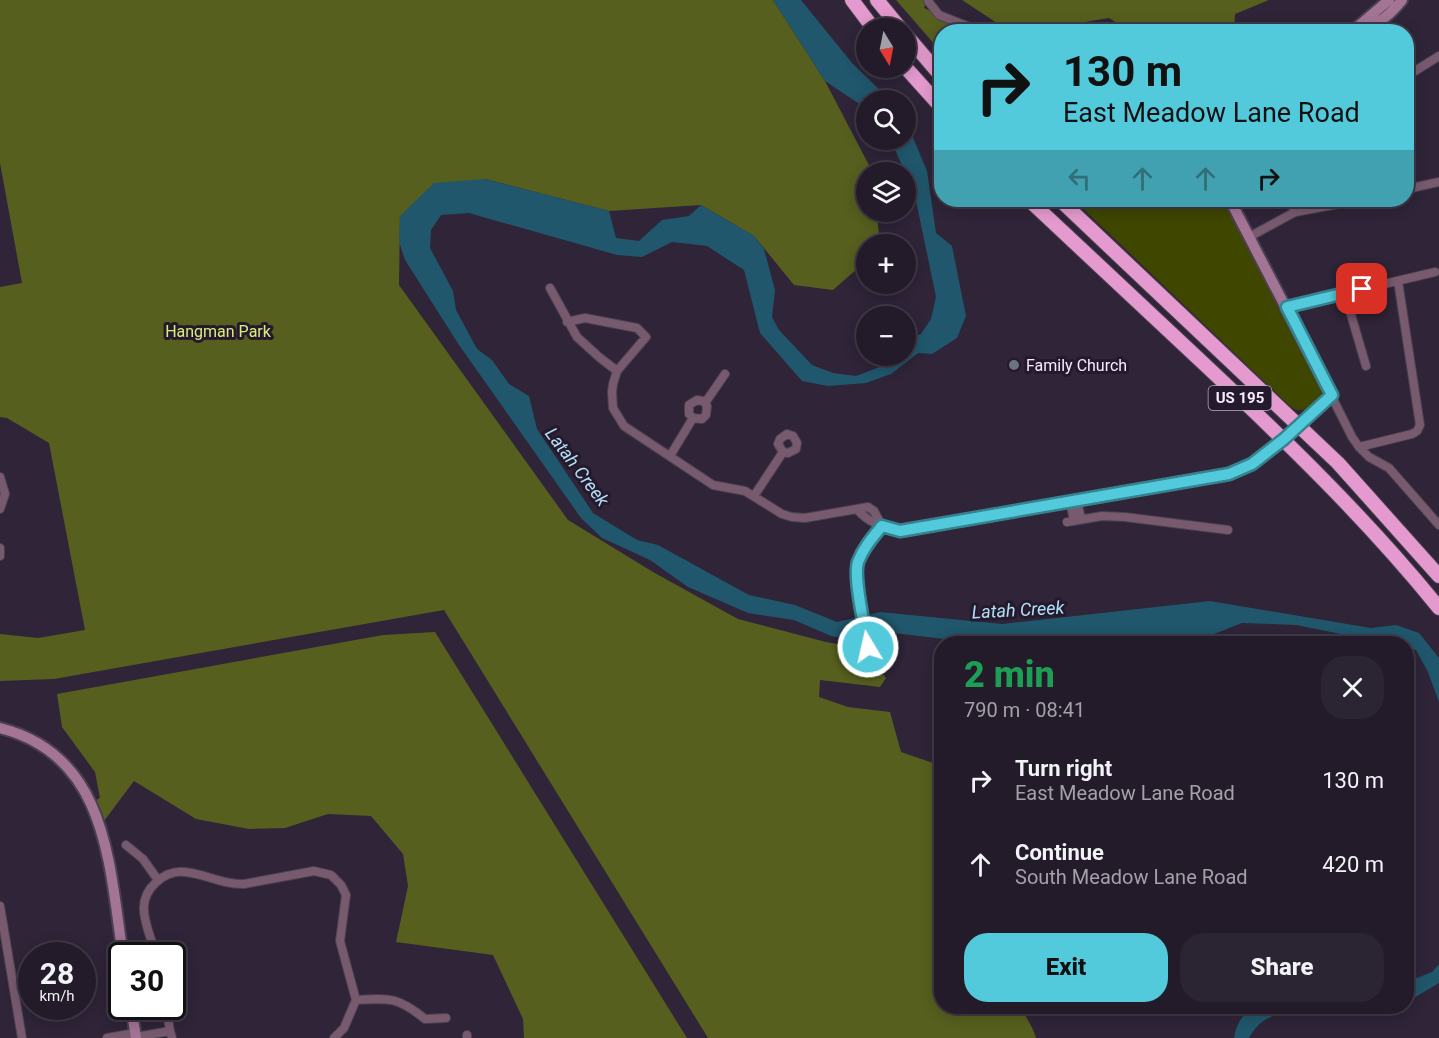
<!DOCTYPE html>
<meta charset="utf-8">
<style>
:root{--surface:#231b2a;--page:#2b2432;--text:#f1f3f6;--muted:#a3a1a8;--line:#403947;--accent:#53cadc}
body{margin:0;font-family:Roboto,sans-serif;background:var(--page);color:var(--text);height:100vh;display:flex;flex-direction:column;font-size:22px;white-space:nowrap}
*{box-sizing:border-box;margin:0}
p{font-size:20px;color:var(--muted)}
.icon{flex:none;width:33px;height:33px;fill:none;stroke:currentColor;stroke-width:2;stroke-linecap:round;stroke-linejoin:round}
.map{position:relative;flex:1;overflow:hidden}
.details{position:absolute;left:934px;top:636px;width:480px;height:378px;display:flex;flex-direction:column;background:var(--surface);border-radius:24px;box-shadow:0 3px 15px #0003,0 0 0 2px var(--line)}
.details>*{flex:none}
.hud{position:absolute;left:934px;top:24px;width:480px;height:183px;border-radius:24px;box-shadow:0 3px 15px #0003,0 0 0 2px var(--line);background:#53cadc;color:#111;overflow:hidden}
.needle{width:39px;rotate:170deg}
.tools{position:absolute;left:856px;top:18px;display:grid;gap:12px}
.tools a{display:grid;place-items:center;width:60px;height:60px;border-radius:50%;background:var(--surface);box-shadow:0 3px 15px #0003,0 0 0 2px var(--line);font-size:30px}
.speed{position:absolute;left:18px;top:942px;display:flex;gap:12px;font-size:30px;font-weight:700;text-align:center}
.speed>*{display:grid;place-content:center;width:78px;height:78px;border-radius:50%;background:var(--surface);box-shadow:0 3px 15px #0003,0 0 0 2px var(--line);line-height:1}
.speed small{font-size:15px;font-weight:400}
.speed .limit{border:3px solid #111;border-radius:9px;background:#fff;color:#111}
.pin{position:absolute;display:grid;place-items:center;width:51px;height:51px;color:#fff;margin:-26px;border-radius:12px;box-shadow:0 3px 9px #0006}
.me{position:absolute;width:66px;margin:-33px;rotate:351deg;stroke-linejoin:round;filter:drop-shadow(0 0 4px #0008)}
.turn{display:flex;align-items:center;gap:21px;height:126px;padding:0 30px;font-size:27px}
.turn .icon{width:78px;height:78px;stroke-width:2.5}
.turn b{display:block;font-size:42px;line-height:51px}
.lanes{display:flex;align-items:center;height:57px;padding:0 30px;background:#0003;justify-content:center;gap:30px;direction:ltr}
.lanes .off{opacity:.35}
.round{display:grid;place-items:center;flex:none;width:63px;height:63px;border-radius:24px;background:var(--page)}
.overview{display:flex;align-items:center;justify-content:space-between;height:102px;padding:0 30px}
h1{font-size:36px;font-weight:800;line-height:45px;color:#1e9e55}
.cta{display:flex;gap:12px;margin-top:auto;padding:12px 30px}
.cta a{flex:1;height:69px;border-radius:24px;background:var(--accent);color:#111;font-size:24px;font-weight:800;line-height:69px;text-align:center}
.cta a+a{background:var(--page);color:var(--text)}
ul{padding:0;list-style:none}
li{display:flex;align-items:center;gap:18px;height:84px;padding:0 30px}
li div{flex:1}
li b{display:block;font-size:22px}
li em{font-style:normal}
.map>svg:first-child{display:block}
</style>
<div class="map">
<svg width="1439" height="1038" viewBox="0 0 1439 1038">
<rect width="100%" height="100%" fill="#2f2438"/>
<path fill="#3e4600" d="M1074 200H1226L1323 391C1315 404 1307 415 1292 408Z"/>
<path fill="#565f1e" d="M0 0H773L825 81 872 171V172H867V212H876L879 233 873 244H867L866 261 833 290 794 285 754 236 701 205 609 211 485 179 400 216 399 285 568 520 653 572 738 619 826 642 861 648 886 678 880 687 820 680 819 697 848 707 890 712 901 752 942 766V1006L1022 1007C1025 1018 1033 1026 1036 1038H708L444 610 54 679 0 681V634L38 638 85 630 49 443 7 418 0 417V287L22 283 0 163Z
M896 0H927L924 8 974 31 942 32V53Z
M962 0H1269L1235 14 1234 31H1119L1117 23 1109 18 1085 22 1072 31H1009Z
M435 632 687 1038H524L523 1019 493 955 396 942 408 886 403 854 371 816 328 814 285 828 249 829 196 819 134 781 104 821 96 800 100 798 95 772 62 727 57 694 383 635Z"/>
<path fill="#20576c" d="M773 0H801L852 63 890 100H867V109L825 81Z
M906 121 927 171 936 233 952 246 966 316 957 338 932 354 918 353 891 374 866 383 828 386 802 381 760 333 744 270 707 246 672 242 642 257 617 255 469 213 441 215 431 230 430 248 453 291 456 310 477 349 492 360 509 384 529 396 537 429 593 513 637 540 658 545 749 595 795 605 837 622 880 612 1002 624 1210 601 1371 628 1396 625 1419 633 1439 658V702L1428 672 1416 650 1407 648V644L1386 643 1296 625 1242 623 1214 634 953 640 876 631 853 640 831 636 794 620 748 613 688 587 650 560 602 538 581 518 459 345 405 260 399 242 400 216 434 183 485 179 609 211 616 238 639 241 662 220 689 216 701 205 754 236 764 249 775 290 772 317 779 330 812 365 833 373 856 376 885 365 891 356H906V340L921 334 931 319 936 297 915 196 891 140H906Z
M1439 964V983L1407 1002V972L1417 978 1432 972Z
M1257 1006H1308V1007L1304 1012C1279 1013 1262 1014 1249 1038H1234C1236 1025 1243 1011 1257 1006Z"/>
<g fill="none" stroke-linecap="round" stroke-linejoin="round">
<g stroke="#4b4053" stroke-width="10">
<path id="street" d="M928 1 939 15 982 32
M1407 76 1439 56
M1407 189 1439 182
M1290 200 1295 212
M1249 237 1295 212 1360 200
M550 288 577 337 599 357 617 371
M1345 294 1366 366
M1287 307 1435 272
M567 322 585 318 637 328 646 337 617 371 613 384 612 392 613 408 624 426 713 485 745 491 782 514 792 517 805 518 868 507 874 511 882 526
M1331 395 1352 437 1359 447 1369 457 1389 468 1439 525
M705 403 725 374
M1359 447 1412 434 1417 431 1420 425 1398 281
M670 456 693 418 702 419 706 415 707 406 703 401 697 400 689 405V414L693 418
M0 477 5 494 0 509
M754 496 783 452 788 453 796 449 797 443 793 436 787 434 780 439 778 444 783 452
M1077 500 1081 519
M1070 501 1074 521
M857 509C867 522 885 529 900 531L1229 473 1252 464 1284 439
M1067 522 1102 516 1125 517 1228 530
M0 548V556
M868 647C865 628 853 578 858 562 863 548 873 537 882 526
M126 845 143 859 158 880
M0 906 22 1038
M157 956C152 942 145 926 144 911 142 889 164 870 185 872 206 874 223 885 244 884L314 871 331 875 341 885 346 895 340 941 356 1000
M356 1000C390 998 398 997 425 1019L446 1018
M166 1006 170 1031
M467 1035V1038
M136 1037 170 1031 172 1038
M107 1038 135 1033
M334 1038 344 1028 356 1000"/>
</g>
<g stroke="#4b4053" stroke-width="14">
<path id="secondary" d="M1355 29 1389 0
M1351 32C1377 24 1385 21 1402 0
M1230 200 1331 395 1284 439
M0 728C108 755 109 865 123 956
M131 1006 136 1038"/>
</g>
<g stroke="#4b4053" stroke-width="16">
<path id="highway" d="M852 0 873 28
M877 0 900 28
M906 35 942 77
M906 68 942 108
M1029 200C1087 254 1145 308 1202 362 1285 440 1367 519 1439 608
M1060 200 1338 463 1439 576"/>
</g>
<use href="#street" stroke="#785a6e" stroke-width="8"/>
<use href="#secondary" stroke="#a47495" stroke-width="10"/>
<use href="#highway" stroke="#e49ace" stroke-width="14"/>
</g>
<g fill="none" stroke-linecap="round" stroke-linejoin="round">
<g stroke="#36838f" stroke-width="15">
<path id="route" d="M868 647C865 628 853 578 858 562 863 548 873 537 882 526L900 531 1229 474 1252 464 1284 439 1332 395 1287 307 1362 289"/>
</g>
<use href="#route" stroke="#53cadc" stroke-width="10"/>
</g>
<circle fill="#6b7280" stroke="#251a2d" stroke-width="2" cx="1014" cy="365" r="6"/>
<g text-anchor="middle" stroke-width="6" stroke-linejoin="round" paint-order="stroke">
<rect fill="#251a2d" stroke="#b6aebc" stroke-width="1.5" x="1208.5" y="386" width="63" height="24" rx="4.5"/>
<g font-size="15" font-weight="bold" fill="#f4edfa">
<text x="1240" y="403">US 195</text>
</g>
<g font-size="16" fill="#daec7a" stroke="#251a2d">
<text x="218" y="337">Hangman Park</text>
</g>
<g font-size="16" fill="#f4edfa" stroke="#251a2d" text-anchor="start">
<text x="1026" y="371">Family Church</text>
</g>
<g font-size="18" font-style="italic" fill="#b1e0f5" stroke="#251a2d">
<text transform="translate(577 467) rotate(53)" y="6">Latah Creek</text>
<text transform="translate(1018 610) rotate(-3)" y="6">Latah Creek</text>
</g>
</g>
</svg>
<div class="tools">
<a><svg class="needle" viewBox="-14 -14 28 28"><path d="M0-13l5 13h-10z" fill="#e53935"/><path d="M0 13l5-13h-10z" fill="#a3a1a8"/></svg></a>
<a><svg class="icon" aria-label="search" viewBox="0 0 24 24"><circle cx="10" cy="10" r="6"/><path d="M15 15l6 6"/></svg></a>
<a><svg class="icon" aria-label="layers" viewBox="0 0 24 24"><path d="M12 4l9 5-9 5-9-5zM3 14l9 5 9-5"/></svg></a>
<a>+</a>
<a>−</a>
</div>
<div class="speed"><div>28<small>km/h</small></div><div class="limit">30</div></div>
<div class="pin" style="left:1362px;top:289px;background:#d93025"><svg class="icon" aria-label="arrive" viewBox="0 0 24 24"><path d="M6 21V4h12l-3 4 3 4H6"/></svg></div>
<svg class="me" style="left:868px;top:647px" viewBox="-20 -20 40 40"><circle r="17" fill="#53cadc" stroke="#fff" stroke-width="3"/><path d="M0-11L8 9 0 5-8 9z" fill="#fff"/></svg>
<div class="hud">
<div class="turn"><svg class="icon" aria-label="right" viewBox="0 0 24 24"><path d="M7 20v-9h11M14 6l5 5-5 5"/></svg><div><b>130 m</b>East Meadow Lane Road</div></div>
<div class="lanes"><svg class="icon off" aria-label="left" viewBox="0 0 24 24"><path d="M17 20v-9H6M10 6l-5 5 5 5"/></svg><svg class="icon off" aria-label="ahead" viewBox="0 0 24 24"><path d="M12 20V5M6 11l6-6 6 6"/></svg><svg class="icon off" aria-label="ahead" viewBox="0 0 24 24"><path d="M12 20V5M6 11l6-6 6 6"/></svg><svg class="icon" aria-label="right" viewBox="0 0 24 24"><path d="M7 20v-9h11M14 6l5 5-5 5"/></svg></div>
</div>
<section class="details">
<div class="overview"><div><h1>2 min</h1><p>790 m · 08:41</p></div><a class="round"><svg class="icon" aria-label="close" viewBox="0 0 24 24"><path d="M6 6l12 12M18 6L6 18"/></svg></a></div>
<ul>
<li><svg class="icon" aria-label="right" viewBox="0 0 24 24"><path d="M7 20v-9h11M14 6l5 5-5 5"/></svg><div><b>Turn right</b><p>East Meadow Lane Road</p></div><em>130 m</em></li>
<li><svg class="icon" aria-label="ahead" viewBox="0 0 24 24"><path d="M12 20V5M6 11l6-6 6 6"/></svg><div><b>Continue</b><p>South Meadow Lane Road</p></div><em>420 m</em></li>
</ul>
<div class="cta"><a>Exit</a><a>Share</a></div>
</section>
</div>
